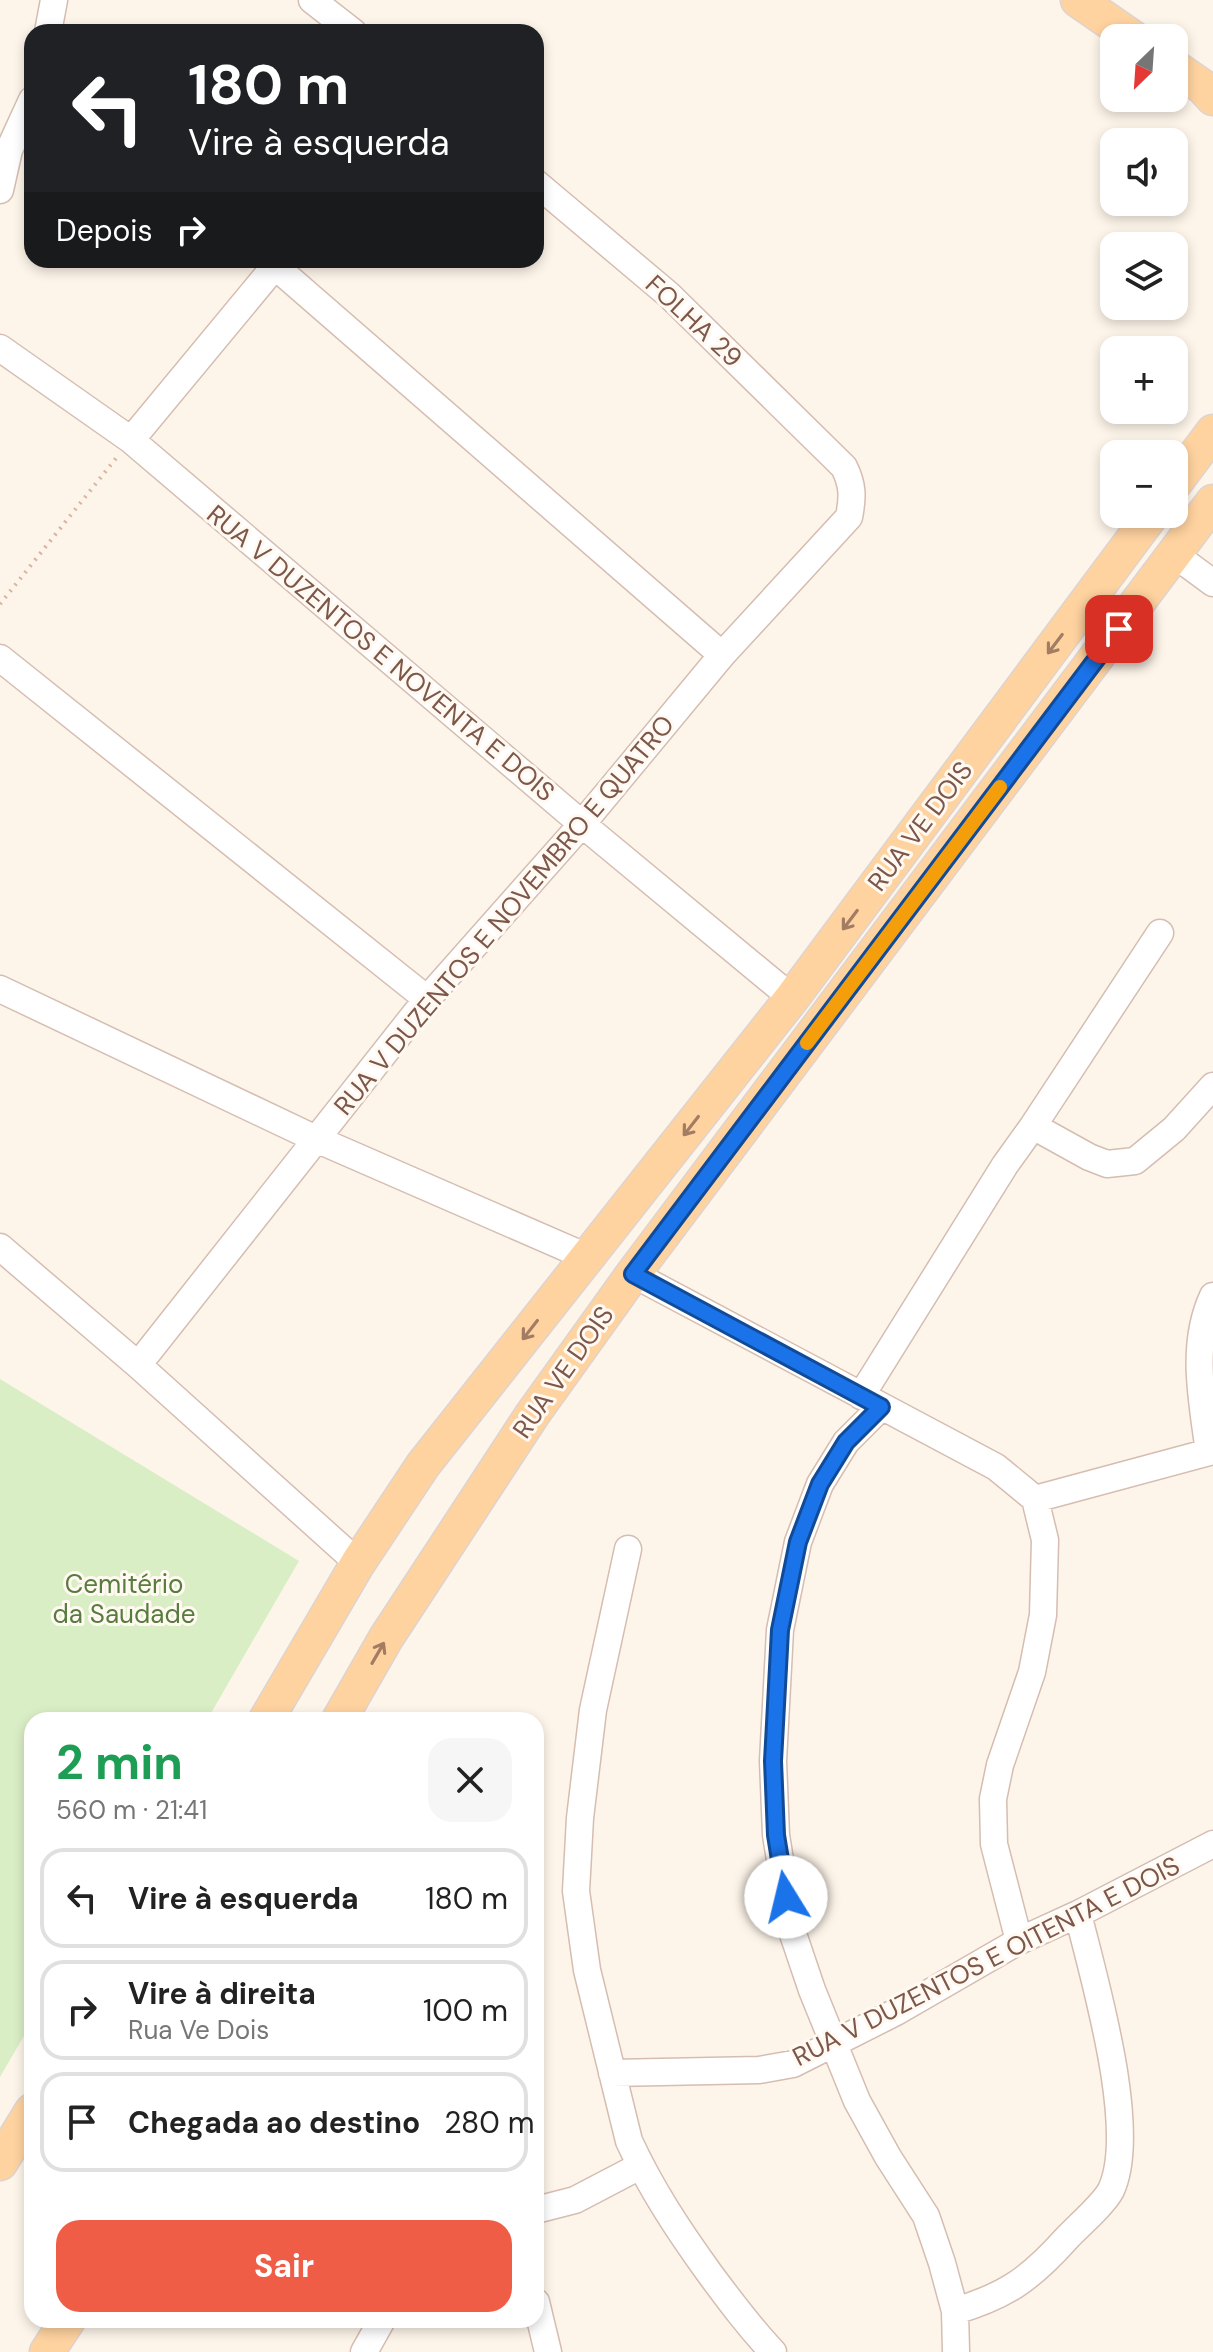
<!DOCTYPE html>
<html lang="pt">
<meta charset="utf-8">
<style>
:root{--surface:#fff;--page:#f6f6f6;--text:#222;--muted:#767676;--line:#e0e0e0;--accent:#f05d47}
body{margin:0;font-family:"DM Sans",sans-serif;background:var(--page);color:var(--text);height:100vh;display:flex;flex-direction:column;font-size:30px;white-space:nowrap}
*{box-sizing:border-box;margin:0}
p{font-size:26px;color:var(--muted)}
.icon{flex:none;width:44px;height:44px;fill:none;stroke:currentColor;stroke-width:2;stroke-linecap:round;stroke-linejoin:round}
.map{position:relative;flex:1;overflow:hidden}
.drawer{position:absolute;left:24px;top:1712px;width:520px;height:616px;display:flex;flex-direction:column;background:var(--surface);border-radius:24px;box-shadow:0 4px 12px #0003}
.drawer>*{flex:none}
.guide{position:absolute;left:24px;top:24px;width:520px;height:244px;border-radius:24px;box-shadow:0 4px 12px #0003;background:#202124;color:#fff;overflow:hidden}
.needle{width:52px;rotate:205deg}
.buttons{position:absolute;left:1100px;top:24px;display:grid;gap:16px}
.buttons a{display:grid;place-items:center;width:88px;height:88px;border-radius:16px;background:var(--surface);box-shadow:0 4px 12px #0003;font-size:40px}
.pin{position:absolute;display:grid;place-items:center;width:68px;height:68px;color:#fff;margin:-34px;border-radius:16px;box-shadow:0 4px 12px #0006}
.me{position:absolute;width:88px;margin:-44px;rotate:351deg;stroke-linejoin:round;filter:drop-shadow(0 0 6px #0008)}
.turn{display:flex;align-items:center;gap:28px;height:168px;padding:0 32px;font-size:36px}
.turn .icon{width:104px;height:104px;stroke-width:2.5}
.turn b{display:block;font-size:56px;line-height:68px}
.then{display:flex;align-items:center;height:76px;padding:0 32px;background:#0003;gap:16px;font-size:30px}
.round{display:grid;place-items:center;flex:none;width:84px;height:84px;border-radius:24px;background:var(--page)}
.head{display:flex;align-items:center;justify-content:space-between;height:136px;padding:0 32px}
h1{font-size:48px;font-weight:700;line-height:60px;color:#1e9e55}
.cta{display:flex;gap:16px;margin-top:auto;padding:16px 32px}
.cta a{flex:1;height:92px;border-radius:24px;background:var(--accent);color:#fff;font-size:32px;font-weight:700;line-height:92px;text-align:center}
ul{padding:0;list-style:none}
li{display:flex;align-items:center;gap:24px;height:100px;margin:0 16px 12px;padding:0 16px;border:4px solid var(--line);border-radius:24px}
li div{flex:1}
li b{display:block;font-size:30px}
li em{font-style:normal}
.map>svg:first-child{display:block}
</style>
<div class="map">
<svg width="1213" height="2352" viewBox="0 0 1213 2352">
<rect width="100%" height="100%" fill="#fef5ea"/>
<path fill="#daeec6" d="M0 1379 299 1561 207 1720H32V2022L0 2077Z"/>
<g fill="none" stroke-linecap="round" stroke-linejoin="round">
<g stroke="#d5bdb1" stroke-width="29">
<path id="minor" d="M312 0 353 32
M48 32 54 0
M0 190 9 150 32 100
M268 260 722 655
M0 348 131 440 582 824 792 998
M131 440 280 260
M1175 555 1213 583
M0 658 427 999
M0 989 316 1139 587 1257
M1033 1126 1160 933
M0 1247 138 1365 358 1563
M633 1274 996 1467 1035 1499
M138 1365 427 999 582 824 722 655 849 517C853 497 853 485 844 467L669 295 536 183
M861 1396 1005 1165 1033 1126 1089 1157 1107 1164 1135 1161 1174 1129 1213 1086
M881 1407 846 1442 820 1484 798 1542 780 1630 773 1761 776 1835 791 1928 812 1990 857 2101 888 2157 926 2216 942 2263 955 2311 956 2352
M1209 1452C1202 1400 1190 1345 1213 1296
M1035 1499 1213 1451
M628 1549 593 1710 580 1818 576 1891 587 1970 629 2141C651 2189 679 2231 710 2274 730 2301 750 2328 773 2352
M1019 1941 994 1844 993 1799 1000 1765 1032 1672 1043 1615 1045 1540 1035 1499
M612 2073 759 2070 793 2064 896 2012 1019 1941 1078 1914 1213 1844
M536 2210 575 2200 640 2166
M536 2302 548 2352
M955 2311C1006 2296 1030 2279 1066 2239 1077 2227 1104 2204 1111 2190 1139 2130 1094 1979 1078 1914
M364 2352 382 2320"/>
</g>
<g stroke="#ddd3d0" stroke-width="37">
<path id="major" d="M1078 0 1133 38
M1174 67 1203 87 1213 98
M1174 484 1213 432
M266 1720 358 1563 423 1465 792 998 1152 514
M339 1720 386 1638 532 1415 633 1274 1213 502
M0 2163 32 2111
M47 2352 68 2320"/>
</g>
<path stroke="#dcb3a1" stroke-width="4" stroke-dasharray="2 6" stroke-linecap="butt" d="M0 604 117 457"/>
<use href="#minor" stroke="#fff" stroke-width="26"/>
<use href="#major" stroke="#ffd3a0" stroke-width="34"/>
</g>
<defs><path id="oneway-shaft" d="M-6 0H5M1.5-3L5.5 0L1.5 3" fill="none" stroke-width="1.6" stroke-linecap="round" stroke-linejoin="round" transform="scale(2)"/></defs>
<g stroke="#a37c64">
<use href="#oneway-shaft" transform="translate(1055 644) rotate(127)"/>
<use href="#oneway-shaft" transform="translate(850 920) rotate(127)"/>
<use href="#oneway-shaft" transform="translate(691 1126) rotate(128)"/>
<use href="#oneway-shaft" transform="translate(530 1330) rotate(128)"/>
<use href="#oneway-shaft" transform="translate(378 1653) rotate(-60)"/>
</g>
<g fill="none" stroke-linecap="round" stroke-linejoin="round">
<g stroke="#114b97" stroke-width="20">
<path id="route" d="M786 1897 776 1835 773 1761 780 1630 798 1542 820 1484 846 1442 881 1407 633 1274 1119 629"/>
</g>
<use href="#route" stroke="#1a73e8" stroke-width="14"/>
<path stroke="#f59e0b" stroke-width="14" d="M807 1043 1000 787"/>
</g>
<g text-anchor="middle" stroke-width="6" stroke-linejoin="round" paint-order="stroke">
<g font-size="26" fill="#7c574a" stroke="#fff9f2">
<text transform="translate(694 321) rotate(43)" y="9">FOLHA 29</text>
<text transform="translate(381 653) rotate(40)" y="9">RUA V DUZENTOS E NOVENTA E DOIS</text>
<text transform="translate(920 826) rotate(-53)" y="9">RUA VE DOIS</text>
<text transform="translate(504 915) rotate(-50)" y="9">RUA V DUZENTOS E NOVEMBRO E QUATRO</text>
<text transform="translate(563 1372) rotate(-55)" y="9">RUA VE DOIS</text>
<text transform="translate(986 1961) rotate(-27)" y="9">RUA V DUZENTOS E OITENTA E DOIS</text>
</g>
<g font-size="26" fill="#577d3e" stroke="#fff9f2">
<text x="124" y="1593">Cemitério<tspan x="124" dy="30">da Saudade</tspan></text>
</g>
</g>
</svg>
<div class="buttons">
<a><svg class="needle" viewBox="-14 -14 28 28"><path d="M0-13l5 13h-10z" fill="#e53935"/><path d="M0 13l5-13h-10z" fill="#767676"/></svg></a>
<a><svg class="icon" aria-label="sound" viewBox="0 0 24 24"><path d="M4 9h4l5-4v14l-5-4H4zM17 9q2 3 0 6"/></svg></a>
<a><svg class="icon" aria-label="layers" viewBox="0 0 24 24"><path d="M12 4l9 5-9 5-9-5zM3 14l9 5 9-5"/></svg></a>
<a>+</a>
<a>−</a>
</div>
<div class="pin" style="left:1119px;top:629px;background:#d93025"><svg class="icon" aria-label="arrive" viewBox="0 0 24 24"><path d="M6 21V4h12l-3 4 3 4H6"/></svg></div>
<svg class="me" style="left:786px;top:1897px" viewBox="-20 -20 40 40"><circle r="19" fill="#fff"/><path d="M0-13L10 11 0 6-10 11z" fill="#1a73e8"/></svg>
<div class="guide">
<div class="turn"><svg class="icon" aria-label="left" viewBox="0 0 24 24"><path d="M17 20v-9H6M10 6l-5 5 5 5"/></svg><div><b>180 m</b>Vire à esquerda</div></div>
<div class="then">Depois<svg class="icon" aria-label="right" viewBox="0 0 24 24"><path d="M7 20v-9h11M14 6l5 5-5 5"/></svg></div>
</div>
<section class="drawer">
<div class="head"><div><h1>2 min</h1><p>560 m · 21:41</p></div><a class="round"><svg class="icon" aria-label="close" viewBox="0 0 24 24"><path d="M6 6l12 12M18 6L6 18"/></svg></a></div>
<ul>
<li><svg class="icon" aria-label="left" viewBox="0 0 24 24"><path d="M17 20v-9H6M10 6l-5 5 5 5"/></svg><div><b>Vire à esquerda</b></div><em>180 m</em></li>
<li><svg class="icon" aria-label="right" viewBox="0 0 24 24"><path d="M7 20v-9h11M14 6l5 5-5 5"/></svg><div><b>Vire à direita</b><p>Rua Ve Dois</p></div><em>100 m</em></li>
<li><svg class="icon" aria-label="arrive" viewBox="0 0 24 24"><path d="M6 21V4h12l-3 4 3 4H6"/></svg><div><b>Chegada ao destino</b></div><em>280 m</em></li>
</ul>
<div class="cta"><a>Sair</a></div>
</section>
</div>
